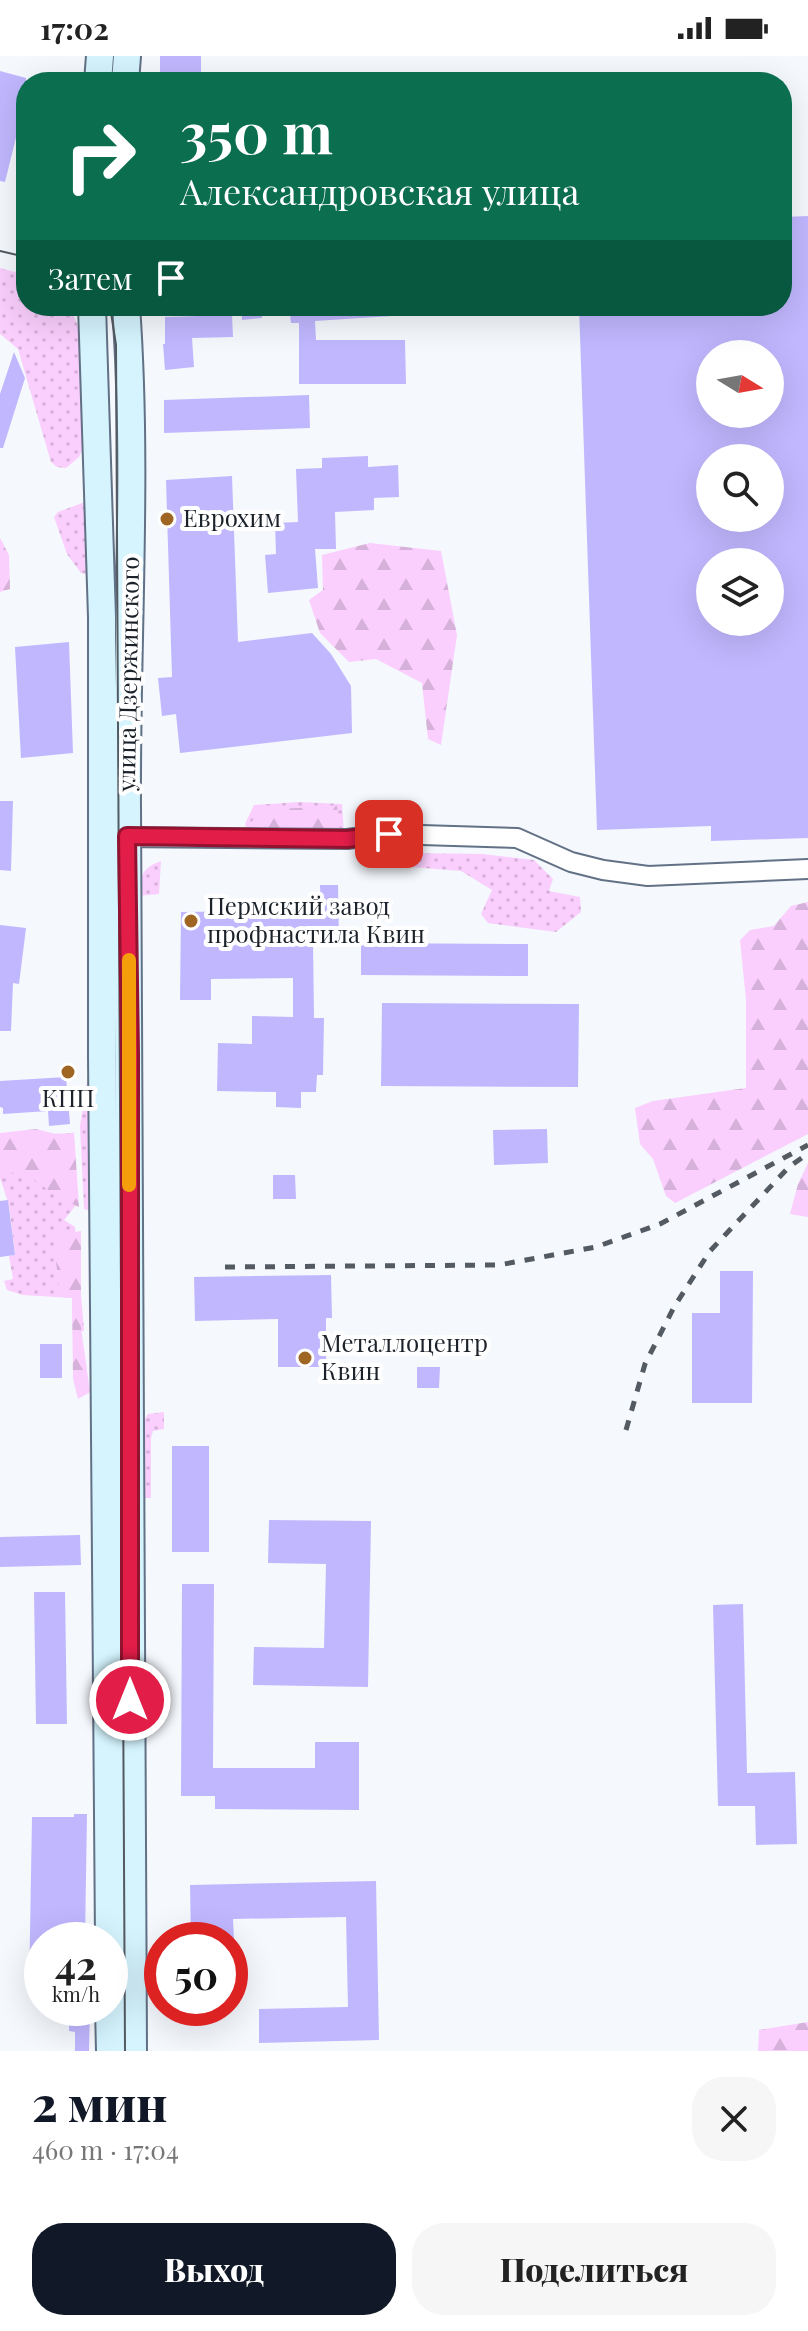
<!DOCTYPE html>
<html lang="ru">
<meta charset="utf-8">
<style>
:root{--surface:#fff;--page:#f6f6f6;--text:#222;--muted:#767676;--accent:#111827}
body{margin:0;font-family:"Playfair Display",serif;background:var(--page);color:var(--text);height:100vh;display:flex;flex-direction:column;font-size:30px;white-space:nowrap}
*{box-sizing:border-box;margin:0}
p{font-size:26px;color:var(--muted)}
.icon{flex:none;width:44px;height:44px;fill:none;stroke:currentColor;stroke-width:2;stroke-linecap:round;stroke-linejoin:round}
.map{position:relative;height:1995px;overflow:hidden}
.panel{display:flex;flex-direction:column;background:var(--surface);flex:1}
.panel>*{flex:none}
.top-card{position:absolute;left:16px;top:16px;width:776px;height:244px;border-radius:32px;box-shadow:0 8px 32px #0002;background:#0b6e4f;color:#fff;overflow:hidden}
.needle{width:52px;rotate:101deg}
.tools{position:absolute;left:696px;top:284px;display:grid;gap:16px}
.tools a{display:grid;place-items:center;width:88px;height:88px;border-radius:50%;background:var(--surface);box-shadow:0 8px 32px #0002;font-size:40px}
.speed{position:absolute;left:24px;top:1866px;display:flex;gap:16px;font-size:40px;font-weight:700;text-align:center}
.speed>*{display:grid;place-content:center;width:104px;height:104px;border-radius:50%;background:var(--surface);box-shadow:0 8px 32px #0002;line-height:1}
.speed small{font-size:20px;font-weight:400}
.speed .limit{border:12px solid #d22;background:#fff;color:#111}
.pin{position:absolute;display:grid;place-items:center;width:68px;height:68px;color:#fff;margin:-34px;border-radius:16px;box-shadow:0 4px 12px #0006}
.me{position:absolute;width:88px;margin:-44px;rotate:0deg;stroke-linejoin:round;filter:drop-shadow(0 0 6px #0008)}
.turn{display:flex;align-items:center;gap:28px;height:168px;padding:0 32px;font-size:36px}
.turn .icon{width:104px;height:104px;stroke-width:2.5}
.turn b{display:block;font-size:56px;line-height:68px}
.then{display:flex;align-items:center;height:76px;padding:0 32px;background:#0003;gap:16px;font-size:30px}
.round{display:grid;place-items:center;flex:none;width:84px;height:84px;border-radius:32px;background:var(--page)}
.summary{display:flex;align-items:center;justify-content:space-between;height:136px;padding:0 32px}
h1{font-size:48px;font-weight:800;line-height:60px;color:var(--accent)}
.action{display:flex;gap:16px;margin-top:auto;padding:16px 32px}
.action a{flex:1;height:92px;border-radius:32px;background:var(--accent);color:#fff;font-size:32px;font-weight:800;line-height:92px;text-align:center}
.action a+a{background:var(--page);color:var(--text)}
.status{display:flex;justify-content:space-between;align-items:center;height:56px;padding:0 40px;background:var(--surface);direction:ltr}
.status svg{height:22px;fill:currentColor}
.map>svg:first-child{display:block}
</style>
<div class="status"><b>17:02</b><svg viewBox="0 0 49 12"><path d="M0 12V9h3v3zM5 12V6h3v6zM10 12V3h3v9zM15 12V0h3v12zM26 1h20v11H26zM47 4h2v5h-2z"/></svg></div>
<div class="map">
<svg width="808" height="1995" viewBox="0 0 808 1995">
<defs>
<pattern id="grass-dots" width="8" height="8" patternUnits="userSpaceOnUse" patternTransform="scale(2)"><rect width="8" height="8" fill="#facefd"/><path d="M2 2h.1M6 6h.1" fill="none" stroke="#d6b1d9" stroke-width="1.8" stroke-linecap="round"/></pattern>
<pattern id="forest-firs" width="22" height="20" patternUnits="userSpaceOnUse" patternTransform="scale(2)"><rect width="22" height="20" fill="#facefd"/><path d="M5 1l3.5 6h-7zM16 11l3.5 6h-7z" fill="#d6b1d9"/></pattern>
</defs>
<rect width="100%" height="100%" fill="#f5f8fd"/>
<path fill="url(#grass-dots)" d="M0 212 26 219V250H70L81 278 82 394 79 401 66 412 57 411 51 406 18 293 0 278Z
M85 446 88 460 91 514 87 518 81 517 67 498 54 461 58 456Z
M300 746 342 748 344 778 247 773 245 768 254 749Z
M413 797 482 798 534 804 553 823 549 835 580 841 581 856 556 876 488 867 481 858 492 834 461 815 411 811 402 805Z
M161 805 159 838 138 840C141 819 142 812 161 805Z
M88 1019 98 1033 92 1155 84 1153 80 1070Z
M73 1077 76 1149 64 1164 75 1171 84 1274 73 1282 72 1242 23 1239 7 1234 4 1225 13 1223 9 1200 15 1199 9 1149 0 1122V1080Z
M164 1356V1373L153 1375 151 1382V1442H143L142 1368 148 1358Z"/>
<path fill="url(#forest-firs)" d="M0 482 9 499 10 533 0 536Z
M370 487 441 495 457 579 441 689 428 683 422 627 376 603 349 606 320 577 309 544 323 534 322 499Z
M337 750 340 776 282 779 249 772 258 754Z
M808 846V1078L675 1147 666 1140 653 1103 640 1088 635 1052 653 1045 746 1032V944L740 884 750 874 774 870 791 850Z
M36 1073 67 1081 74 1076 79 1151 59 1142 21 1114 0 1121V1077Z
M808 1107V1161L790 1158 798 1128Z
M81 1175V1272L90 1336 78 1343 73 1323 72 1242 60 1241 53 1179Z
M808 1966V1995H758L759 1974Z"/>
<path fill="#c1b7ff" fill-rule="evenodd" d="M160 0H201V26H160Z
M0 15 26 22V41L5 126 0 125Z
M808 160V782L711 785V770L597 774 579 250H782V161ZM710 298H770V358H710ZM710 402H770V462H710ZM710 506H770V566H710Z
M241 250H261L262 262 242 264Z
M289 250H391L392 260 315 265 316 284H405L406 328H299V267H291Z
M232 259 233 281 192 282 194 311 165 314 163 288H165V261Z
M14 296 25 322 3 392H0V338Z
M309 339 310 372 164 377V344Z
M368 400V411L398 409 399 441 374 442V454L335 456 336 493H315L318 532 268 537 265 499 276 498 275 467 298 466 296 413 322 412V402Z
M232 420 238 586 312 577 331 598 351 630 352 677 180 697 176 658 162 660 158 622 172 621 166 424Z
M69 586 73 697 21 702 15 591Z
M0 745H13L11 815 0 814Z
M320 829H338L339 886H313L314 962H324L323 1019H317L316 1036H301V1052L276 1051V1036L217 1035 218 987 252 988V960L293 961V922L211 923V944H180L181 856 321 854Z
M0 869 26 872 19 928 13 927 11 975H0Z
M361 887 528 888V920L361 919Z
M382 947 579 948 578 1031 381 1030Z
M66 1021 70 1068 49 1070 48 1055 3 1058V1052L0 1051V1025Z
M547 1073 548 1107 494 1109 493 1074Z
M273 1119H295L296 1143H273Z
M8 1144 15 1199 0 1201V1145Z
M720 1215H753L752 1347H692V1257H720Z
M331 1219 332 1262H326V1311H278V1263L195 1265 194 1221Z
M40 1288H62V1322H40Z
M417 1311H440L439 1332H417Z
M172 1390H209V1496H172Z
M269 1464 371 1465 368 1631 253 1629 254 1591 324 1592 326 1508 268 1507Z
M80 1479 81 1509 0 1511V1481Z
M182 1528H214L213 1712H315V1686H359V1754L215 1753V1740H181Z
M34 1536H65L67 1668H36Z
M743 1548 747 1717 795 1716 797 1788 756 1789 755 1750H718L713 1549Z
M74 1758H87L85 1884H42V1937L29 1936 32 1761H74Z
M376 1825 379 1984 259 1987V1953L348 1951 346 1861 233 1863 234 1884H191L190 1829Z
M69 1952H90L89 1995H75V1976L69 1975Z"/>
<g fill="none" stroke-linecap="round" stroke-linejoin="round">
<g stroke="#627185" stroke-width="22">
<path id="minor" d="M116 781 347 783 389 778 517 782 571 806 603 814 648 820 808 813"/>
</g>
<g stroke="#627185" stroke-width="30">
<path id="secondary" d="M98 26 100 0
M125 26 127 0
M92 250 102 561V1000L109 1884
M126 250C138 416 126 583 127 750 131 1165 129 1580 133 1995
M109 1952 110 1995"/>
</g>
<use href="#minor" stroke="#fff" stroke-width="18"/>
<use href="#secondary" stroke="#d5f4fe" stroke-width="26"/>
<path stroke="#545a61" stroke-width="2" d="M0 195 26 201
M110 250 116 289 125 1995"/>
<path stroke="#545a61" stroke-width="5" stroke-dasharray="10 10" stroke-linecap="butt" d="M225 1211 499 1209 596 1191 660 1168 808 1089
M626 1374 645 1308 674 1251 710 1195 789 1111 803 1101"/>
</g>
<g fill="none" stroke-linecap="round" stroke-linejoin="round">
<g stroke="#92132f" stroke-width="20">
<path id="route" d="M130 1644V999L127 780 347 783 389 778"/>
</g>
<use href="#route" stroke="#e11d48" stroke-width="14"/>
<path stroke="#f59e0b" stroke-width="14" d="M129 1129V904"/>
</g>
<g fill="#9e6523" stroke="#fff" stroke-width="3">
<circle cx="167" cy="463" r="8"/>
<circle cx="191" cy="865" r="8"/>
<circle cx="68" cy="1016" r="8"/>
<circle cx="305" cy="1302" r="8"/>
</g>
<g text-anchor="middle" stroke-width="8" stroke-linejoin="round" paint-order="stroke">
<g font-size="24" fill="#1c222a" stroke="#fff" text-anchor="start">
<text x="183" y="471">Еврохим</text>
<text x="207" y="859">Пермский завод<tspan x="207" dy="28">профнастила Квин</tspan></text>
<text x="68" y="1051" text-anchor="middle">КПП</text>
<text x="321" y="1296">Металлоцентр<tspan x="321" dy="28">Квин</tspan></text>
</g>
<g font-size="24" fill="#1c222a" stroke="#fff">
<text transform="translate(129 618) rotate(-89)" y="8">улица Дзержинского</text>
</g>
</g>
</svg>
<div class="tools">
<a><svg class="needle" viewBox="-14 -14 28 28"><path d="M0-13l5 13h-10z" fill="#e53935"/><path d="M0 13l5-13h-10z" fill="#767676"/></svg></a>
<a><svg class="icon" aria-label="search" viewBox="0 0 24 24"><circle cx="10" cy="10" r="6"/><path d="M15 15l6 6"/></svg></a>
<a><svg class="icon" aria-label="layers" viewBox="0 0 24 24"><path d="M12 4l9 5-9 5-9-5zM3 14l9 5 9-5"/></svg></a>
</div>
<div class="speed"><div>42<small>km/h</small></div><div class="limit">50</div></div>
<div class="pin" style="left:389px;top:778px;background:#d93025"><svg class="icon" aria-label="arrive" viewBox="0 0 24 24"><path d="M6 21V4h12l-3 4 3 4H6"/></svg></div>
<svg class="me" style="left:130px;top:1644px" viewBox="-20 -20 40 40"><circle r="17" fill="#e11d48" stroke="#fff" stroke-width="3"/><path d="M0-11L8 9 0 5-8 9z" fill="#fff"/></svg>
<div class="top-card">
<div class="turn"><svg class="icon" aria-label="right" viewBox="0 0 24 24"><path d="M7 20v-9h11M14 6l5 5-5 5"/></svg><div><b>350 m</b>Александровская улица</div></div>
<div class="then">Затем<svg class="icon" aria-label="arrive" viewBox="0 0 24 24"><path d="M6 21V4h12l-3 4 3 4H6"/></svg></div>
</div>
</div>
<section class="panel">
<div class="summary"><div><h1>2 мин</h1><p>460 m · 17:04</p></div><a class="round"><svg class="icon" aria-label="close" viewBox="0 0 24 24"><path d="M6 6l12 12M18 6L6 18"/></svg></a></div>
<div class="action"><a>Выход</a><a>Поделиться</a></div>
</section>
